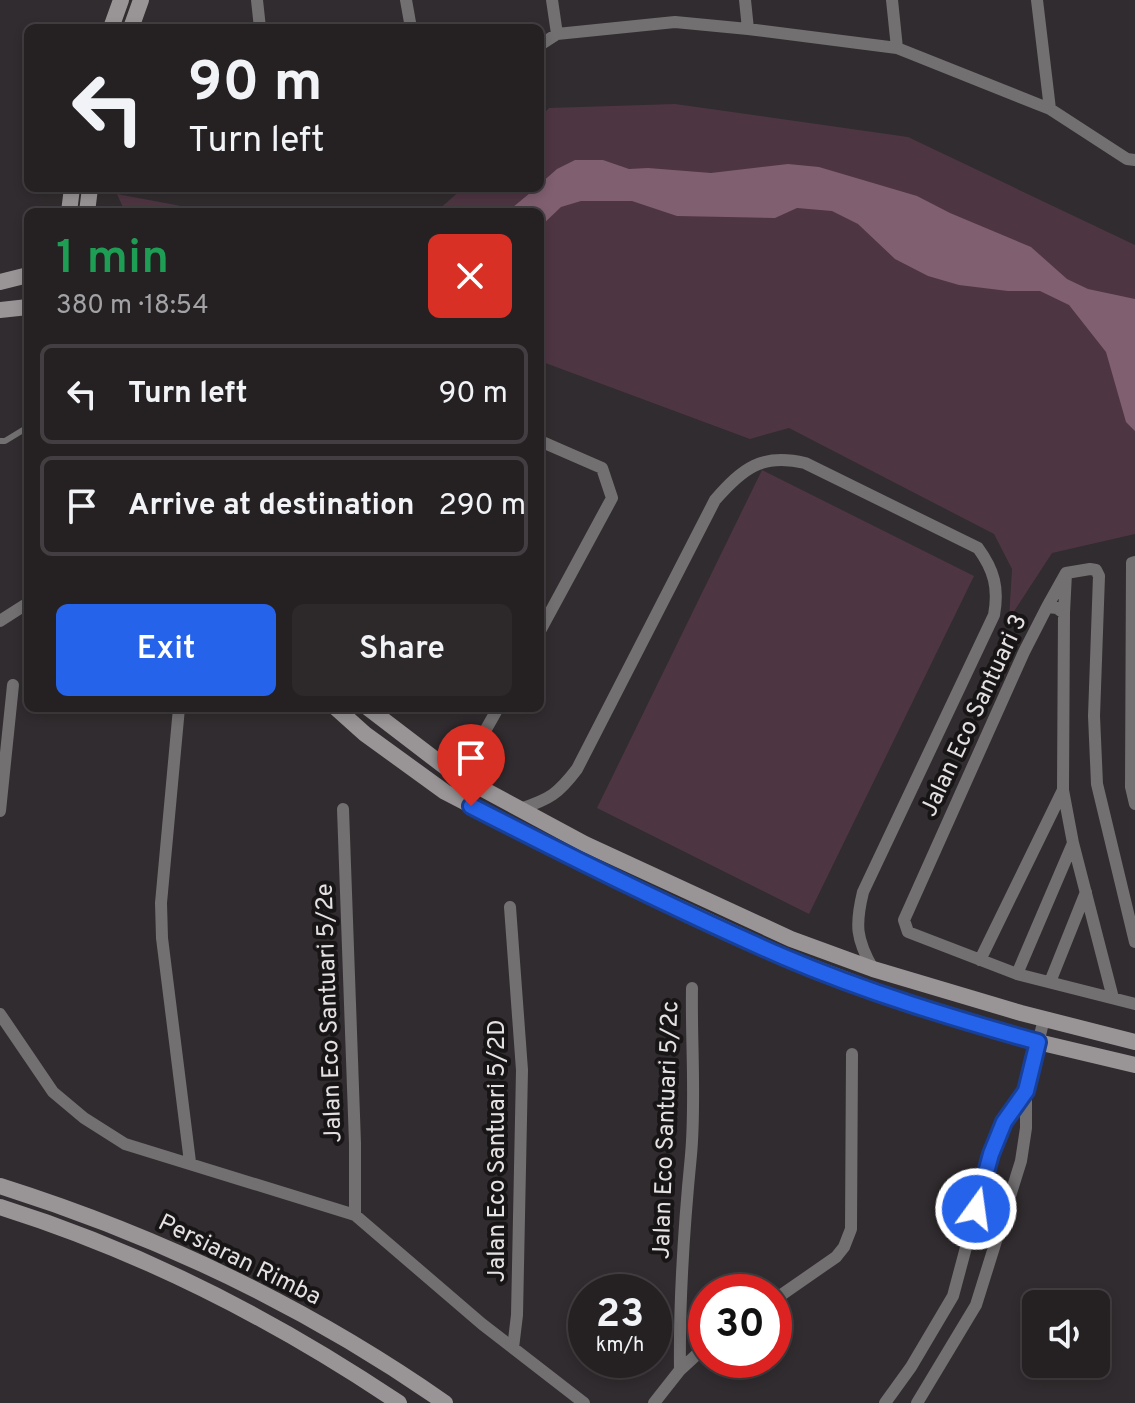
<!DOCTYPE html>
<meta charset="utf-8">
<style>
:root{--surface:#252123;--page:#2d292b;--text:#f1f3f6;--muted:#a3a3a6;--line:#423e41;--accent:#2563eb}
body{margin:0;font-family:Overpass,sans-serif;background:var(--page);color:var(--text);height:100vh;display:flex;flex-direction:column;font-size:30px;white-space:nowrap}
*{box-sizing:border-box;margin:0}
p{font-size:26px;color:var(--muted)}
.icon{flex:none;width:44px;height:44px;fill:none;stroke:currentColor;stroke-width:2;stroke-linecap:round;stroke-linejoin:round}
.map{position:relative;flex:1;overflow:hidden}
.drawer{position:absolute;left:24px;top:208px;width:520px;height:504px;display:flex;flex-direction:column;background:var(--surface);border-radius:12px;box-shadow:0 4px 12px #0003,0 0 0 2px var(--line)}
.drawer>*{flex:none}
.hud{position:absolute;left:24px;top:24px;width:520px;height:168px;border-radius:12px;box-shadow:0 4px 12px #0003,0 0 0 2px var(--line);background:#252123;color:var(--text);overflow:hidden}
.buttons{position:absolute;left:1022px;top:1290px;display:grid;gap:16px}
.buttons a{display:grid;place-items:center;width:88px;height:88px;border-radius:12px;background:var(--surface);box-shadow:0 4px 12px #0003,0 0 0 2px var(--line);font-size:40px}
.speed{position:absolute;left:568px;top:1274px;display:flex;gap:16px;font-size:40px;font-weight:700;text-align:center}
.speed>*{display:grid;place-content:center;width:104px;height:104px;border-radius:50%;background:var(--surface);box-shadow:0 4px 12px #0003,0 0 0 2px var(--line);line-height:1}
.speed small{font-size:20px;font-weight:400}
.speed .limit{border:12px solid #d22;background:#fff;color:#111}
.pin{position:absolute;display:grid;place-items:center;width:68px;height:68px;color:#fff;margin:-82px -34px;border-radius:50% 50% 50% 0;rotate:-45deg;box-shadow:0 0 8px #0007}
.pin .icon{rotate:45deg}
.me{position:absolute;width:88px;margin:-44px;rotate:14deg;stroke-linejoin:round;filter:drop-shadow(0 0 6px #0008)}
.turn{display:flex;align-items:center;gap:28px;height:168px;padding:0 32px;font-size:36px}
.turn .icon{width:104px;height:104px;stroke-width:2.5}
.turn b{display:block;font-size:56px;line-height:68px}
.round{display:grid;place-items:center;flex:none;width:84px;height:84px;border-radius:12px;background:var(--page)}
.headline{display:flex;align-items:center;justify-content:space-between;height:136px;padding:0 32px}
h1{font-size:48px;font-weight:600;line-height:60px;color:#1e9e55}
.action{display:flex;gap:16px;margin-top:auto;padding:16px 32px}
.action a{flex:1;height:92px;border-radius:12px;background:var(--accent);color:#fff;font-size:32px;font-weight:600;line-height:92px;text-align:center}
.action a+a{background:var(--page);color:var(--text)}
ul{padding:0;list-style:none}
li{display:flex;align-items:center;gap:24px;height:100px;margin:0 16px 12px;padding:0 16px;border:4px solid var(--line);border-radius:12px}
li div{flex:1}
li b{display:block;font-size:30px}
li em{font-style:normal}
.map>svg:first-child{display:block}
</style>
<div class="map">
<svg width="1135" height="1403" viewBox="0 0 1135 1403">
<rect width="100%" height="100%" fill="#312c2f"/>
<path fill="#4e3542" d="M675 104 908 137 1135 245V534L1052 553 1009 619 1012 569 994 534 789 428 750 439 540 361V212H436L463 188H540V117L549 108Z
M117 194 213 212H125Z
M762 470 974 576 809 914 597 808Z"/>
<path fill="#805f70" d="M575 160H603L629 169 648 168 711 173 788 164 819 167 917 196 950 213 1031 247 1067 279 1088 289 1135 299V431L1126 422 1106 352 1069 305 1040 291H1008L959 285 928 276 895 259 858 224 832 211 797 208 775 218 677 216 632 201H581L561 207 540 227V212H507L536 188H540V184L557 169Z"/>
<g fill="none" stroke-linecap="round" stroke-linejoin="round">
<path stroke="#727071" stroke-width="6" d="M0 441H5L28 427"/>
<path stroke="#727071" stroke-width="12" d="M257 0 260 28
M406 0 411 28
M552 0 557 34
M745 0 748 29
M892 0 897 48
M1037 0 1050 109
M540 45 557 34 675 22 748 29 897 48 1050 109 1127 159 1135 160
M540 441 602 468 612 498 540 631
M1135 562 1132 563 1131 787 1135 804
M1066 573 1090 569 1096 570 1099 576 1094 716 1097 784 1135 942
M1047 607 1066 573 1064 613
M0 621 28 603
M179 708 161 903 162 938 190 1162
M485 731 498 708
M343 809 355 1143V1215
M520 809C550 799 558 794 577 769L715 500C743 468 762 453 805 463L978 548C994 570 999 588 994 615L863 892C855 925 856 939 873 969
M0 811 13 685
M510 907 522 1070 517 1315 513 1348
M980 960 1063 790
M1017 974 1073 843
M1050 982 1086 892
M1113 998 1073 843 1063 790 1064 613 1057 608 1047 607 1024 652 904 920 908 932 1017 974 1135 1004
M0 1014 53 1092 84 1118 125 1144 355 1215 482 1324 584 1403
M774 1300 836 1257 844 1247 851 1229 852 1054
M680 1370C679 1298 684 1226 691 1155 696 1100 691 1043 692 988
M654 1403 680 1370 706 1346
M885 1403 911 1367 953 1296 991 1154 1004 1122 1026 1091
M917 1403 976 1305 1021 1161 1026 1128V1091L1044 1019"/>
<path stroke="#999597" stroke-width="16" d="M111 28 121 0
M131 28 141 0
M69 212 72 188
M87 212 90 188
M0 282 28 275
M0 310 28 307
M336 708 365 734 445 792 579 861 786 957 913 1005 1038 1042 1135 1065
M368 708 453 773 585 844 791 939 873 969 1021 1013 1135 1042
M0 1186C158 1236 309 1308 445 1403
M0 1207C140 1251 277 1321 399 1403"/>
</g>
<g fill="none" stroke-linecap="round" stroke-linejoin="round">
<g stroke="#184099" stroke-width="20">
<path id="route" d="M471 806C574 859 678 911 784 957 866 992 952 1018 1038 1042L1026 1091 1004 1122 991 1154 976 1209"/>
</g>
<use href="#route" stroke="#2563eb" stroke-width="14"/>
</g>
<g text-anchor="middle" stroke-width="8" stroke-linejoin="round" paint-order="stroke">
<g font-size="24" fill="#e5e1e3" stroke="#181516">
<text transform="translate(973 715) rotate(-65)" y="8">Jalan Eco Santuari 3</text>
<text transform="translate(328 1013) rotate(-92)" y="8">Jalan Eco Santuari 5/2e</text>
<text transform="translate(665 1130) rotate(-88)" y="8">Jalan Eco Santuari 5/2c</text>
<text transform="translate(496 1151) rotate(-90)" y="8">Jalan Eco Santuari 5/2D</text>
<text transform="translate(240 1259) rotate(26)" y="8">Persiaran Rimba</text>
</g>
</g>
</svg>
<div class="buttons">
<a><svg class="icon" aria-label="sound" viewBox="0 0 24 24"><path d="M4 9h4l5-4v14l-5-4H4zM17 9q2 3 0 6"/></svg></a>
</div>
<div class="speed"><div>23<small>km/h</small></div><div class="limit">30</div></div>
<div class="pin" style="left:471px;top:806px;background:#d93025"><svg class="icon" aria-label="arrive" viewBox="0 0 24 24"><path d="M6 21V4h12l-3 4 3 4H6"/></svg></div>
<svg class="me" style="left:976px;top:1209px" viewBox="-20 -20 40 40"><circle r="17" fill="#2563eb" stroke="#fff" stroke-width="3"/><path d="M0-11L8 9 0 5-8 9z" fill="#fff"/></svg>
<div class="hud">
<div class="turn"><svg class="icon" aria-label="left" viewBox="0 0 24 24"><path d="M17 20v-9H6M10 6l-5 5 5 5"/></svg><div><b>90 m</b>Turn left</div></div>
</div>
<section class="drawer">
<div class="headline"><div><h1>1 min</h1><p>380 m · 18:54</p></div><a class="round" style="background:#d93025;color:#fff"><svg class="icon" aria-label="close" viewBox="0 0 24 24"><path d="M6 6l12 12M18 6L6 18"/></svg></a></div>
<ul>
<li><svg class="icon" aria-label="left" viewBox="0 0 24 24"><path d="M17 20v-9H6M10 6l-5 5 5 5"/></svg><div><b>Turn left</b></div><em>90 m</em></li>
<li><svg class="icon" aria-label="arrive" viewBox="0 0 24 24"><path d="M6 21V4h12l-3 4 3 4H6"/></svg><div><b>Arrive at destination</b></div><em>290 m</em></li>
</ul>
<div class="action"><a>Exit</a><a>Share</a></div>
</section>
</div>
